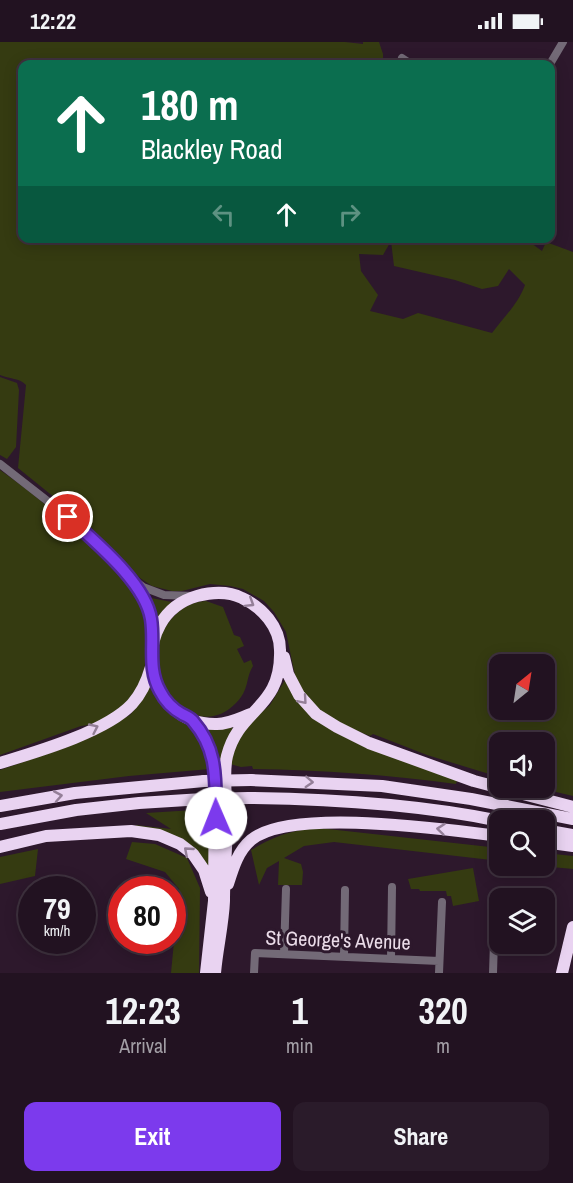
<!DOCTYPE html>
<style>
:root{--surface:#221221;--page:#2a1b2a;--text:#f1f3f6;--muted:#a29ea5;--line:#3f323f;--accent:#7c3aed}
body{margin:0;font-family:"Archivo Narrow",sans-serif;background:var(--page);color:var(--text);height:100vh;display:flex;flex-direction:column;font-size:22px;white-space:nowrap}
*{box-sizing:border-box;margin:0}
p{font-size:20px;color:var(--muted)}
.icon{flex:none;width:33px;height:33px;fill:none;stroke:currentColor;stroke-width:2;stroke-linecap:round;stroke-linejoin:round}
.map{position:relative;height:931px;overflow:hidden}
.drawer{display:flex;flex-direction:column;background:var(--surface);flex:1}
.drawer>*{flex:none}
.hud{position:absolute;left:18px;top:18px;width:537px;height:183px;border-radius:12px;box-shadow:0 3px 15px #0003,0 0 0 2px var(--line);background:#0b6e4f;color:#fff;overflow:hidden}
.needle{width:39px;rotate:30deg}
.fabs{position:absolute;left:489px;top:612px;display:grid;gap:12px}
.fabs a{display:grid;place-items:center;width:66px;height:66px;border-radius:12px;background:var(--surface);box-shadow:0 3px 15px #0003,0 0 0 2px var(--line);font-size:30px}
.speed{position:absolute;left:18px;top:834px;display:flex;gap:12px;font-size:30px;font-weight:700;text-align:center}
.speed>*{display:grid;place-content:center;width:78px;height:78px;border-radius:50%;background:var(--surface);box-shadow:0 3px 15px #0003,0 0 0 2px var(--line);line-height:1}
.speed small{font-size:15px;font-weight:400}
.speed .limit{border:9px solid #d22;background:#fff;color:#111}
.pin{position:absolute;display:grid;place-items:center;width:51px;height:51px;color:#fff;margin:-26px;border:3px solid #fff;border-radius:50%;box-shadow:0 2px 6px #0007}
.me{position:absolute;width:66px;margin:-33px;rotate:359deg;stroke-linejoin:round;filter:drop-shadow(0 0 4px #0008)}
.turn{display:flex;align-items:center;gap:21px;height:126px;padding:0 24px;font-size:27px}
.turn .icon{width:78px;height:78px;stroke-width:2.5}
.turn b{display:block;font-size:42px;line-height:51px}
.lanes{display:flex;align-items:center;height:57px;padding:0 24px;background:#0003;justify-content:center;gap:30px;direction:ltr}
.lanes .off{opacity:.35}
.eta{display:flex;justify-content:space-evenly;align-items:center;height:102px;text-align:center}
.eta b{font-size:36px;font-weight:700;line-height:42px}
.action{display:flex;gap:12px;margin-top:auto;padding:12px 24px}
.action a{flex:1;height:69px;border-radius:12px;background:var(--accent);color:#fff;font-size:24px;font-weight:700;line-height:69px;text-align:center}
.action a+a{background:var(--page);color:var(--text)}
.status{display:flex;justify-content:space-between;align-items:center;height:42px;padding:0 30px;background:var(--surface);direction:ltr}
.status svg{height:16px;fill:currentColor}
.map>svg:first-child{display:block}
</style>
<div class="status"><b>12:22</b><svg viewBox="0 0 49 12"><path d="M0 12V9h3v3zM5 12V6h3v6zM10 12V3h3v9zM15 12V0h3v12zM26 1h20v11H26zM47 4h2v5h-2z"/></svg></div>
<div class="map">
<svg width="573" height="931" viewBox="0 0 573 931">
<rect width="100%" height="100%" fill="#2d182c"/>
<path fill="#353b11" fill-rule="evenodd" d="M0 0H345L363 2V0H379L383 12V22H22V196H524L542 209 546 200 573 210V754L539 746H544V700H500L499 735 427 713 373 692 370 694 347 685 322 671 297 643 286 590 274 570 264 559 243 547 230 544 210 542 182 549H172L152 544 140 536 65 464 18 426 26 343C20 336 9 337 0 333ZM391 199 394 224 455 238 482 247 498 244 509 227 525 243C518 262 504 275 492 291L418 271 403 277 370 269 378 253 361 229 359 212 383 213ZM500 622H544V668H500Z
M0 335 17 341 19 348 16 405 7 417 0 413Z
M0 428C40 456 77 489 112 524 122 534 136 545 142 558 152 581 149 626 136 648 124 665 103 683 81 684L0 713Z
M151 556 172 560 157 578 150 557Z
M206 559 223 565 234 593 240 595 244 604 237 607 244 621 251 618 253 624C245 637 250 647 236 661 206 692 170 665 159 631 149 600 173 560 206 559Z
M285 638 299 662 457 738 456 742C389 733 321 728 253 727L252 724 241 725 230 722 232 711 248 682 270 663Z
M150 641C163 670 177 668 193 689 203 700 206 713 210 727L129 734 0 750V728L67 705 130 673 138 663Z
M232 685 233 687 222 725 205 686 213 687Z
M211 767V835L193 808 135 786 136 783 171 787 146 771Z
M319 786 499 806 500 819 334 800 304 804 284 816 301 822 303 830 302 843H278L279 819 267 826 259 843 251 808C275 794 291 788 319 786Z
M132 800 155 802 187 816 200 846 199 931H171L179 847 165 830 126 817Z
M38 807 35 834 0 842V815Z
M545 811 573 814V827L541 824H544Z
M473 826 479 859 453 864 451 854H447L446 849H420L419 847H411L408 837Z
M549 863 546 913 527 914 526 902H544L545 864Z"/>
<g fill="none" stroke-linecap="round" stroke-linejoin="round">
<path stroke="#736a77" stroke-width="8" d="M402 16 411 22
M550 22 563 0
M0 422 68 475 125 531 143 545 164 553 194 554
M131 540 148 567 152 599
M284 912 286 847
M344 915 345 848
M391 917 392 845
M254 931 255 911 439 919
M439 931 442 860
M493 931 495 867"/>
<path stroke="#e9d3f1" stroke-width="12" d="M284 615 288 632 299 653 316 672 337 685 369 701 474 739 573 765
M192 677 208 702 215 723 214 859 206 931
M0 721C36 710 106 690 132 662 142 651 147 639 151 625
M251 738 382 744 471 757 573 777
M249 756C333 757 417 762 500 779
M0 764 75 751 204 739
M0 782 76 768 139 761 203 757
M544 788 573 793
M544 800 573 804
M0 805 46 794 131 789 159 793 180 802 193 812 204 828 211 850
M228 842C233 826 238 809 251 798 291 765 447 788 500 794
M215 931C217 907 223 883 224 859 224 835 226 810 227 786 228 764 222 735 227 714 239 666 282 667 280 608 280 585 262 565 242 556 228 549 212 550 197 554 127 574 142 684 217 682 229 682 240 676 251 672
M562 931 573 885"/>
<path stroke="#e9d3f1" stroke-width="12" d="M204 739 251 738
M203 757 249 756"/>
</g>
<defs><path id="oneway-chevron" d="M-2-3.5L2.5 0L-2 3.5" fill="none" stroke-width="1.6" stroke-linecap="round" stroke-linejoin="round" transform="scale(1.5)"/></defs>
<g stroke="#947f98">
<use href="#oneway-chevron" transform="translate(250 561) rotate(32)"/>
<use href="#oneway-chevron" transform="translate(303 658) rotate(49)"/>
<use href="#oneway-chevron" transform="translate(94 686) rotate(-25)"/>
<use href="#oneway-chevron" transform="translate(309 740) rotate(3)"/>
<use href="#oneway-chevron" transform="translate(58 754) rotate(-10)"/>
<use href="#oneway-chevron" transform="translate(441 787) rotate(-174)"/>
<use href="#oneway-chevron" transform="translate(188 809) rotate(-139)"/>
</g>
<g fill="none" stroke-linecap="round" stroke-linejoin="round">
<g stroke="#51269a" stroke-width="15">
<path id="route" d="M68 475C95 500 145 540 151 577 155 602 147 626 160 649 165 659 173 667 182 672 186 674 191 676 193 679 219 709 215 739 216 776"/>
</g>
<use href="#route" stroke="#7c3aed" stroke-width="10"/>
</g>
<g text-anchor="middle" stroke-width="6" stroke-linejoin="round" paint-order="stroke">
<g font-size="20" fill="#ebdce9" stroke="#2d182c">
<text transform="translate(338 898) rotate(2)" y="7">St George's Avenue</text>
</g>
</g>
</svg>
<div class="fabs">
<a><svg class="needle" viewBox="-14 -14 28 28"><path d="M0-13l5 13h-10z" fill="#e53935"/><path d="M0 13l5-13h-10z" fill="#a29ea5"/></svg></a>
<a><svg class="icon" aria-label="sound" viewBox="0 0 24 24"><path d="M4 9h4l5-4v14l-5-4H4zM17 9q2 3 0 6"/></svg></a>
<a><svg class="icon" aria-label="search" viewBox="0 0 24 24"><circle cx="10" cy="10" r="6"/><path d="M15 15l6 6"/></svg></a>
<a><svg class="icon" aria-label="layers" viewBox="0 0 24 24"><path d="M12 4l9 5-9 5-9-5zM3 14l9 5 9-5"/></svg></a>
</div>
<div class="speed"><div>79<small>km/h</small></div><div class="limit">80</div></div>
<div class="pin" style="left:68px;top:475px;background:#d93025"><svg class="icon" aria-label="arrive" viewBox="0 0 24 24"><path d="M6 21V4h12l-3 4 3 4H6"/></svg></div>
<svg class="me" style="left:216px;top:776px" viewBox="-20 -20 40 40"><circle r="19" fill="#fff"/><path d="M0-13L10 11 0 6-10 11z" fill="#7c3aed"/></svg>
<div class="hud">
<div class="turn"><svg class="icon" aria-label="ahead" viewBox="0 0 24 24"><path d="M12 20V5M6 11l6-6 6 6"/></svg><div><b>180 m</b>Blackley Road</div></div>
<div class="lanes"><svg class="icon off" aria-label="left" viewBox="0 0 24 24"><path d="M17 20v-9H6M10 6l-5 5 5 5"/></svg><svg class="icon" aria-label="ahead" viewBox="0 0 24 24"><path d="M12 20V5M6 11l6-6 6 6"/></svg><svg class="icon off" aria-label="right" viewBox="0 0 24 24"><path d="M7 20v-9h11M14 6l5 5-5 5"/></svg></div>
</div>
</div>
<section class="drawer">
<div class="eta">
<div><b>12:23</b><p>Arrival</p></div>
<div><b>1</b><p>min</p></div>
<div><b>320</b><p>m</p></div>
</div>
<div class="action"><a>Exit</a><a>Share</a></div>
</section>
